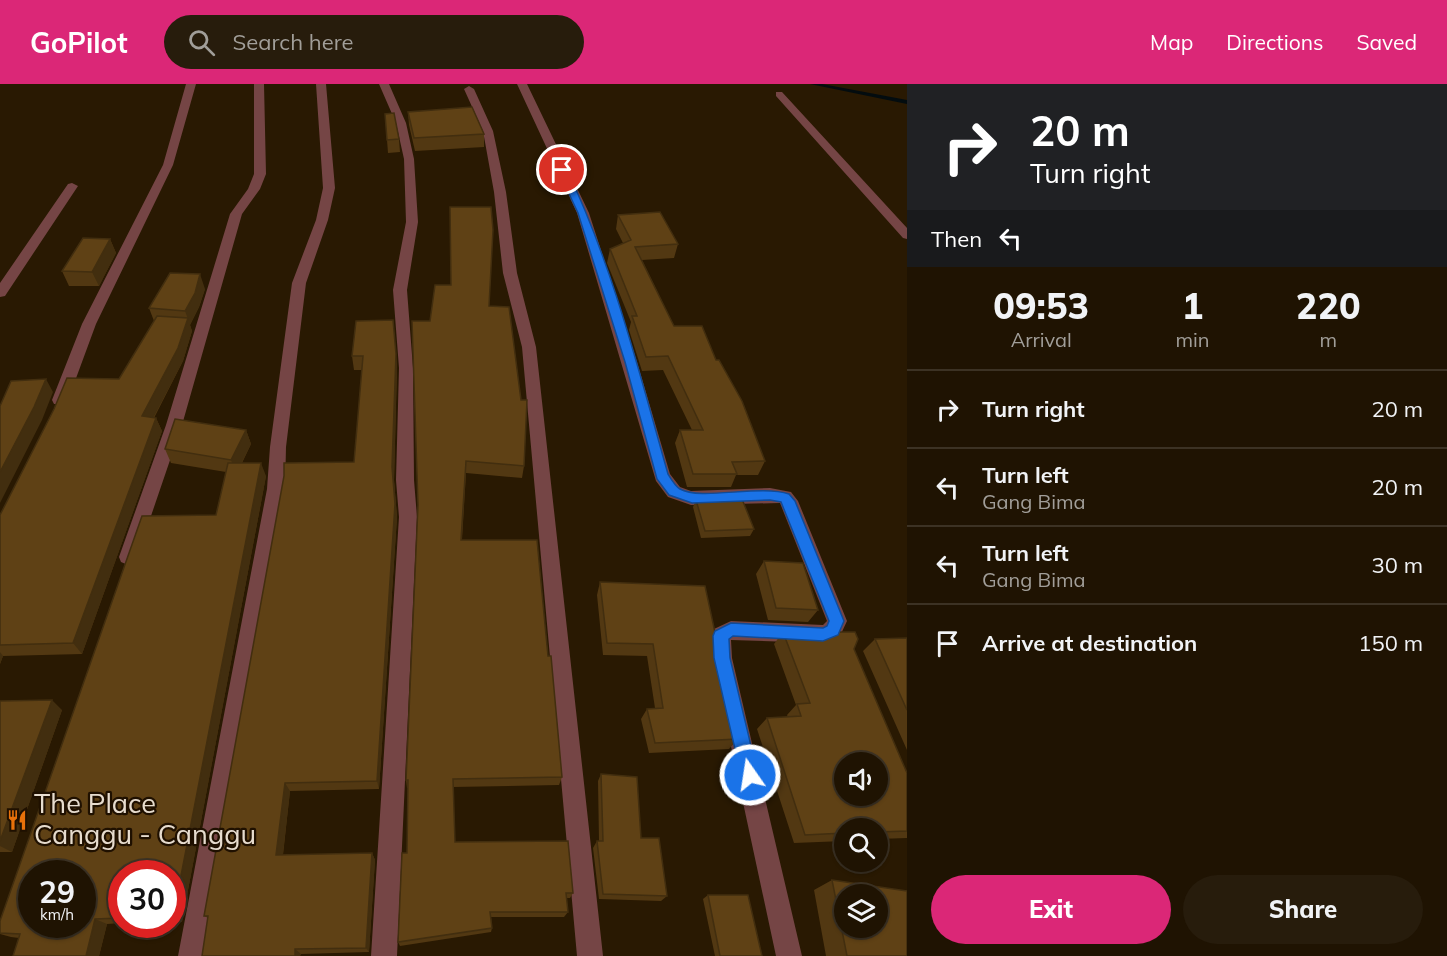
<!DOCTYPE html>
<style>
:root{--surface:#1f1302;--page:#271c0c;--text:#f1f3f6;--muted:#a19e99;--line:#3c3224;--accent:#db2777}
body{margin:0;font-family:Mulish,sans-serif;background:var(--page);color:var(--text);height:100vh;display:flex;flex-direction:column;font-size:22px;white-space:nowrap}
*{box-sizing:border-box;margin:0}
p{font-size:20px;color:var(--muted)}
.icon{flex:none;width:33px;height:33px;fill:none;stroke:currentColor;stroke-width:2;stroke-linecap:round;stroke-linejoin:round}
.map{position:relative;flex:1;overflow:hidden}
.sheet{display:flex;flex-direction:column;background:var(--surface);width:540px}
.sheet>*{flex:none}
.banner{background:#202124;color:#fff;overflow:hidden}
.controls{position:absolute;left:834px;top:668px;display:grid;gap:12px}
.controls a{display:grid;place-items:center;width:54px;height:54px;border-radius:50%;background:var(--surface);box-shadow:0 2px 4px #0004,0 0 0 2px var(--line);font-size:30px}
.speed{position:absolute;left:18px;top:776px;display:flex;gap:12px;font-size:30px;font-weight:700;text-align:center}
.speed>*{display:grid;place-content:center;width:78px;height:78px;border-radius:50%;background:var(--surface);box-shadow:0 2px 4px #0004,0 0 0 2px var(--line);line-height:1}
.speed small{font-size:15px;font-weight:400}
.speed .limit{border:9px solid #d22;background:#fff;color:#111}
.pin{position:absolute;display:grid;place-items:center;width:51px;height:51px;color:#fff;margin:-26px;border:3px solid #fff;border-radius:50%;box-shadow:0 2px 6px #0007}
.me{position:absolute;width:66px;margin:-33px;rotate:347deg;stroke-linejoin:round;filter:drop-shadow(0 0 4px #0008)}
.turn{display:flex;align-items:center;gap:21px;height:126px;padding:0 24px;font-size:27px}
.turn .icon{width:78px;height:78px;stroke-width:2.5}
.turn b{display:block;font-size:42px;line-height:51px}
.then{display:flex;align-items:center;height:57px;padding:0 24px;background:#0003;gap:12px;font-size:22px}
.eta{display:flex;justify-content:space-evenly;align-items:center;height:102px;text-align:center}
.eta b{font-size:36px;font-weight:800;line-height:42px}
.button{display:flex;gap:12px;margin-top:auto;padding:12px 24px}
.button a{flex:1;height:69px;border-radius:36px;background:var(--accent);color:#fff;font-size:24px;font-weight:800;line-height:69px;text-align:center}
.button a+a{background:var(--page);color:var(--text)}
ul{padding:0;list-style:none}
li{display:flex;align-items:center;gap:18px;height:78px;padding:0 24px;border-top:2px solid var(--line)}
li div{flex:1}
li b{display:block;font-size:22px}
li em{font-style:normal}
header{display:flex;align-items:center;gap:36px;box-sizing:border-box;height:84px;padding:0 30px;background:var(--accent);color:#fff}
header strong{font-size:28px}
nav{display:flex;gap:33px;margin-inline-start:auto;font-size:21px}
.search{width:420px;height:54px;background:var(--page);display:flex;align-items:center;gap:15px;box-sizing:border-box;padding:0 21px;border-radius:33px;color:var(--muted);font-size:22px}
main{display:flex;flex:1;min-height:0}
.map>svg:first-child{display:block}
</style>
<header>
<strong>GoPilot</strong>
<div class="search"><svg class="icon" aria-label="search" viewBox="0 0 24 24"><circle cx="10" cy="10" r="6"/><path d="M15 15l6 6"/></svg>Search here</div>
<nav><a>Map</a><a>Directions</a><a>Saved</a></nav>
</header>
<main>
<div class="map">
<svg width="907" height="872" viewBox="0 0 907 872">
<rect width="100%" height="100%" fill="#291902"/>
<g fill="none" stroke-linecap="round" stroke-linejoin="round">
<path fill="#030c0f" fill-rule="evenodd" d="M810 0H822L907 16V20Z"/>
<path fill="#754545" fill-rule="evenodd" d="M186 0H196L173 81 96 240 68 316 66 320H54L52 316 82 240 163 81Z
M254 0H264L266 90 260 105 242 130 182 341 137 473 135 478 128 481 121 478 119 473 166 341 230 130 248 105 254 90Z
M316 0H326L335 104 328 136 306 199 286 363 285 405 204 872H178L267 405 270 363 292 199 316 136 323 104Z
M379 0H389L406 39 414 75 418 138 407 206 413 284 414 396 417 433 397 872H371L399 433 396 396 399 284 393 206 406 138 404 75 396 39Z
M517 0H527L589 129 637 278 670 390 680 403 691 407 770 404 791 408 798 417 847 537 840 552 823 559 731 556 732 574 802 872H776L712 574 711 551 714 545 731 537 823 541 827 537 780 419 691 421 668 413 656 397 577 129Z
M469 2 474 5 493 47 506 108 517 189 536 263 603 872H577L522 263 503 189 494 108 483 47 464 5Z
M776 8H782L907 144V155L903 154 776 12Z
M72 99 78 102 5 212 0 213V199L68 100Z"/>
</g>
<path fill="#523812" d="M408 28 484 50V63L415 67 409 41Z
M385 30 399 55 400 68 388 69Z
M618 131 678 160 674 174 642 176 674 242 716 276 765 377 758 391H736L731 403H687L675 359 680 346H692L663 286 642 287 629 246 631 238 607 179 610 165 623 159 616 145Z
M110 155 116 169 99 202H69L62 187Z
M451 201 489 222 524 382 522 394 466 389 462 456 548 572 562 693 559 701 453 703 455 758 573 809 570 814H566L568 828 564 833H491L492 844 491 848 400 862 398 858 407 769 408 704H407L406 696 430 237Z
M205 205 199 223 190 241 192 247 183 277 154 334H156L162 347 82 570 3 572 0 580V431L119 295 154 237 149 224Z
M393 236 397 284 394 396 397 433 379 705 290 707 283 771 372 769 375 776 369 868 301 870 300 872H202L208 834 204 832 354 378 362 286H354L352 272Z
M246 346 251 360 242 379 266 392 182 838H172V789H122V839L107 840 99 872H13L19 854 11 853 0 850V837L216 431 226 388 171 379 165 365Z
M696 416 754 445 750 452 701 454 693 423Z
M764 477 818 526 808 538 768 536 756 490Z
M600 498 738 655 729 665 649 669 641 635 647 625 655 624 647 572 603 571 597 511Z
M783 548 854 565 907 747V754L878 755V744H844V757L794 759 757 645 767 634 788 633 787 631 796 621 774 560Z
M907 554V666L863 567 875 555Z
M0 617 62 626 12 768H0Z
M601 690 641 754 667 812 661 817 599 815 593 764 597 757H599L598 697Z
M832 796 907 872H826L814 806Z
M708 811 762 872H715L703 815Z"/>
<path fill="#422e0f" d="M110 155 116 169 99 202 92 188Z
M200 190 205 205 199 223 190 241 192 247 183 277 148 344 142 332 188 235 185 227Z
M396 270 397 284 394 396 397 433 379 705 377 697Z
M46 295 53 308 42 336 0 419V388Z
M156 334 162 347 82 570 73 559Z
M246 346 251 360 236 390 231 376Z
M261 379 266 392 182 838 173 833Z
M0 568 3 572 0 580Z
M52 616 62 626 12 768 0 762V757Z
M285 699 290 707 282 778 276 771Z
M372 769 375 776 369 868 366 864Z
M95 835 107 840 99 872H86Z
M295 865 301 870 300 872H295Z"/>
<path fill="#5f4115" stroke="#422e0f" stroke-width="1.5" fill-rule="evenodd" d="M472 23 484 50 414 54 408 28Z
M394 29 399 55 387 56 385 30Z
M450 123H491L493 146 489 222 509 223 521 316H527L524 382 466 377 461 456H537L548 572H551L562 693 453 695 455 758 568 757 573 809H566L568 828H490L492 844 398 858 402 769H407L408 696H406L418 421 412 237H430L435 201H451Z
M660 128 678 160 635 163 674 242H702L716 276H719L742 317 765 377 732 378 737 390H693L680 346H703L668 272 646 273 632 232H637L610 165 631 156 618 131Z
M83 154 110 155 92 188 62 187Z
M170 189 200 190 195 209 185 227 149 224Z
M157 232 188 234 178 264 142 332 156 334 73 559 0 561V431L54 325 67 294 119 295Z
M393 236 396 270 392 383 395 420 377 697 285 699 276 771 372 769 366 864 295 865V872H202L208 832H204L284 392V379L354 378 363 272H352L356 237Z
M46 295 34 323 0 388V322L11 297Z
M175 335 246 346 231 376 165 365Z
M228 379H261L173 833 172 789H122V834L95 835 86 872H13L20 850 0 849V837L142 432 216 431ZM32 789H82V840H32Z
M742 415 754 445 705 447 696 416Z
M764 477 803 479 818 526 776 524Z
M600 498 705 502 738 655 655 659 647 625 663 624 653 560 607 559Z
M783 548H855L858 555 854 565 907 689V747L878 748V744H844V749L805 751 767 634 801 632 797 620 810 619ZM844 678H878V711H844Z
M907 554V626L875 555Z
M52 616 0 757V617Z
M601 690 637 693 641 754H659L667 812 603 810 597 757H603Z
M832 796 907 807V872H847ZM844 810H878V843H844Z
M708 811H748L762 872H720Z"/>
<path fill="#1a73e8" stroke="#114b97" stroke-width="1.5" d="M562 83 567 86C613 182 639 288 668 390 671 395 675 402 680 405 701 417 760 400 789 410L795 417 844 537 838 551 823 557 733 552 729 555 730 574 758 691 756 697 750 699 743 697 741 691 714 574 713 552 715 547 731 539 823 544 827 542 829 537 781 418 770 416 692 419 669 411 657 395 625 278 578 129 558 86Z"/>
<defs>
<g id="restaurant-bare" transform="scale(1.62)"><path d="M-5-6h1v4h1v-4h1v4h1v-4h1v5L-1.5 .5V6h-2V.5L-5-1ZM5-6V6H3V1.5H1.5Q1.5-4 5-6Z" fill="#e8710a" stroke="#1f1000" stroke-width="2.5" paint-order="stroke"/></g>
</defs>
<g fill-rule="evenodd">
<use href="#restaurant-bare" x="17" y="736"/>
</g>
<g text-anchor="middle" stroke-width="4.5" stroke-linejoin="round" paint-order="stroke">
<g font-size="27" fill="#e7dcce" stroke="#1f1000" text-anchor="start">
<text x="34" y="729">The Place<tspan x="34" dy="31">Canggu - Canggu</tspan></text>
</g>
</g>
</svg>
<div class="controls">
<a><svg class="icon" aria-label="sound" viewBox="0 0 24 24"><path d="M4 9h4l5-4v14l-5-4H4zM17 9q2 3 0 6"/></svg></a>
<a><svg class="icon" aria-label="search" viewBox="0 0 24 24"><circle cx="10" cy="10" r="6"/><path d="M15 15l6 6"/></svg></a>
<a><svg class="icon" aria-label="layers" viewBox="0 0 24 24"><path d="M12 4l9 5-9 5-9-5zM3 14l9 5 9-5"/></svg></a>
</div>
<div class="speed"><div>29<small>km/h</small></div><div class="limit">30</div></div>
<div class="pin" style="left:562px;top:86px;background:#d93025"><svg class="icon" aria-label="arrive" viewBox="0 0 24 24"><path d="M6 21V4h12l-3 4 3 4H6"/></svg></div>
<svg class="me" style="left:750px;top:691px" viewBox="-20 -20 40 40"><circle r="17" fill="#1a73e8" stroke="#fff" stroke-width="3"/><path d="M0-11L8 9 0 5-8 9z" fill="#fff"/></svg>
</div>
<section class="sheet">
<div class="banner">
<div class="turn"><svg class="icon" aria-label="right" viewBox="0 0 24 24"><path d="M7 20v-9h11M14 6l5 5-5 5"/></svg><div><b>20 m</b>Turn right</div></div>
<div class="then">Then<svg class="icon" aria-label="left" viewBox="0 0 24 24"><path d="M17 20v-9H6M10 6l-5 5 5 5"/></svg></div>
</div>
<div class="eta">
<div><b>09:53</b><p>Arrival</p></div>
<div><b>1</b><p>min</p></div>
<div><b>220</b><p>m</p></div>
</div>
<ul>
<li><svg class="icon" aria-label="right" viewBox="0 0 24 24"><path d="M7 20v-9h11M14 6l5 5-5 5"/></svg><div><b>Turn right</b></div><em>20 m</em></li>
<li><svg class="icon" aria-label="left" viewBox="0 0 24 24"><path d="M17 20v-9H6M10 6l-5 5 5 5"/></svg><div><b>Turn left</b><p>Gang Bima</p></div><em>20 m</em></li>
<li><svg class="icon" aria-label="left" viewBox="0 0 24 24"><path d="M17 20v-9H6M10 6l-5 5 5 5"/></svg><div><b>Turn left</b><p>Gang Bima</p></div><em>30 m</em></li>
<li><svg class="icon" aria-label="arrive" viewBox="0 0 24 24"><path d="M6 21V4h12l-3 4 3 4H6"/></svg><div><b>Arrive at destination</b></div><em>150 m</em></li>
</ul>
<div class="button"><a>Exit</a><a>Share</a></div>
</section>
</main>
